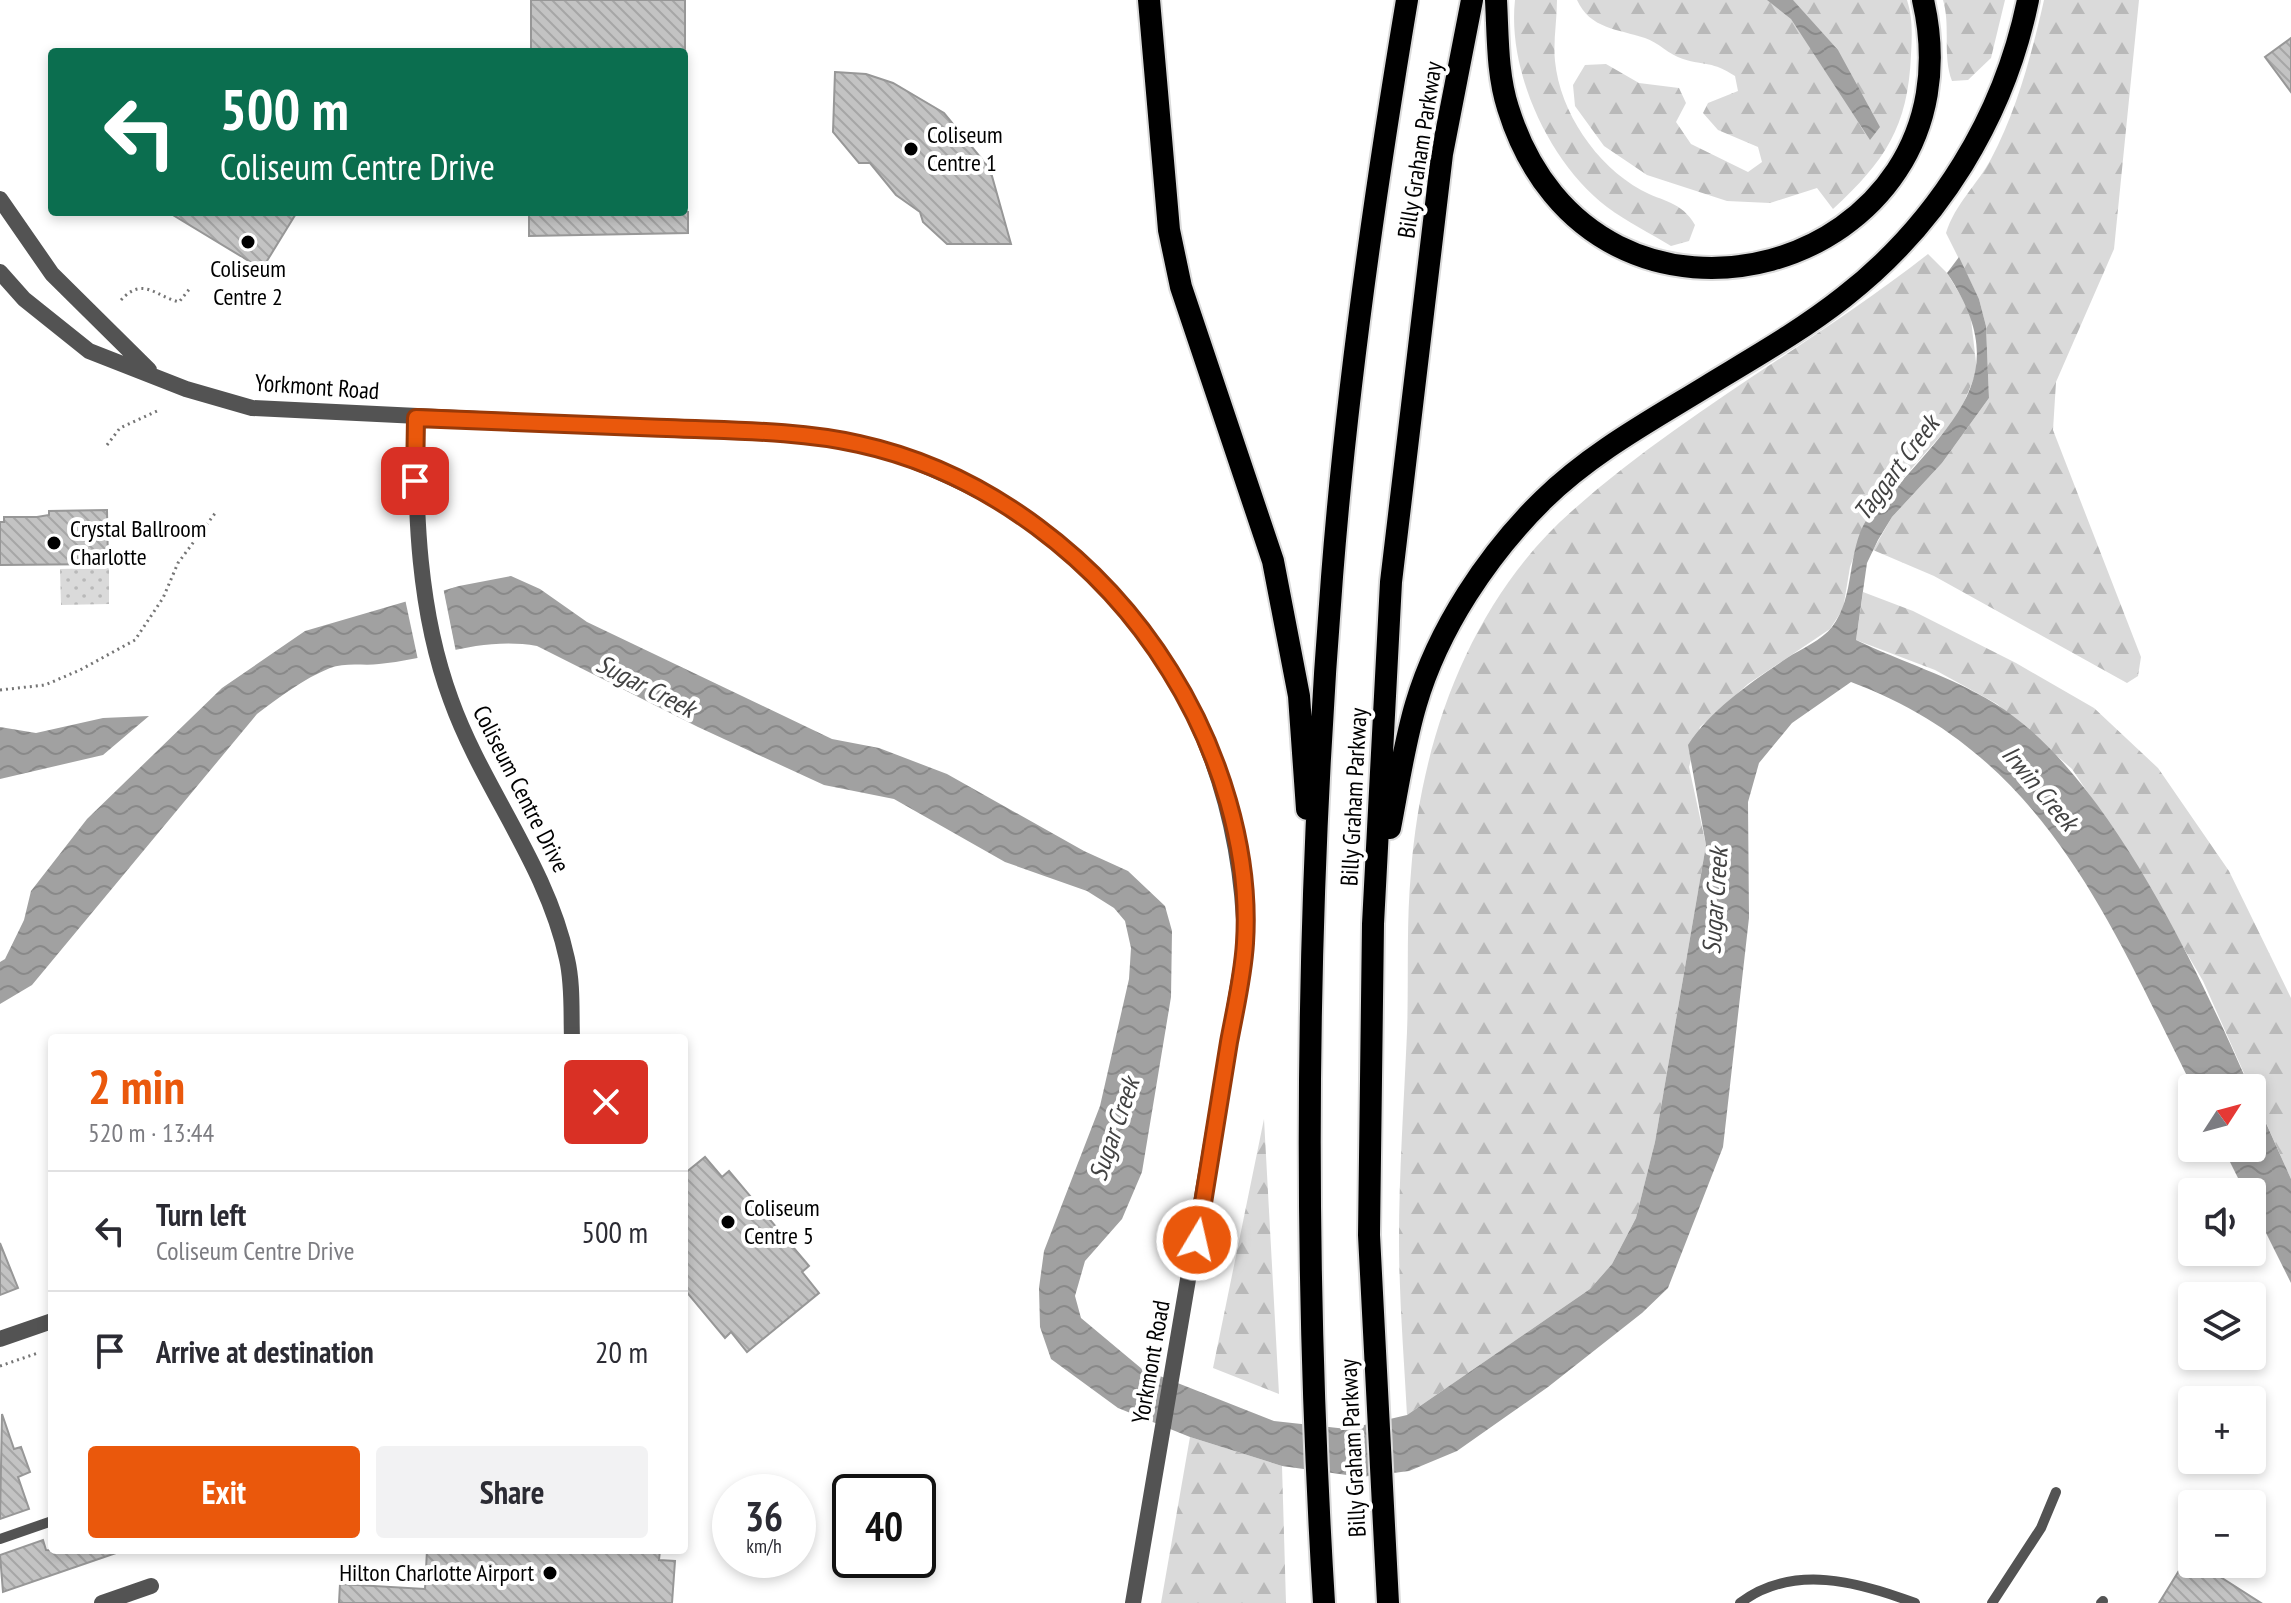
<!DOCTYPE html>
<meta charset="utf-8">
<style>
:root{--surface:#fff;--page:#f2f2f3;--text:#2b2b33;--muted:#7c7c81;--line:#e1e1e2;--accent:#ea580c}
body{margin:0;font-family:"PT Sans Narrow",sans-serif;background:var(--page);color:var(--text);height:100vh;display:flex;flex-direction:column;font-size:30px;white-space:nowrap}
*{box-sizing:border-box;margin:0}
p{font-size:26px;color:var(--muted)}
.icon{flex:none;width:44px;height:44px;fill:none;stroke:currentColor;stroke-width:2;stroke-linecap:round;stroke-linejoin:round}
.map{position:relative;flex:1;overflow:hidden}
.sheet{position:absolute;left:48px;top:1034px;width:640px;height:520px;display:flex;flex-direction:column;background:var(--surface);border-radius:8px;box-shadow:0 4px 12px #0003}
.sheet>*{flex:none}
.hud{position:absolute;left:48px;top:48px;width:640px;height:168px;border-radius:8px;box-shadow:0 4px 12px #0003;background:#0b6e4f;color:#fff;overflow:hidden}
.needle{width:52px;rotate:54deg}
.controls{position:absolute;left:2178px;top:1074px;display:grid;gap:16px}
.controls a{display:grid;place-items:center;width:88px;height:88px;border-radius:8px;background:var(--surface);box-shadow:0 4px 12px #0003;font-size:40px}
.speed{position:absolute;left:712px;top:1474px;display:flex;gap:16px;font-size:40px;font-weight:700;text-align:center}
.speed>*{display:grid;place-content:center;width:104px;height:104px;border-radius:50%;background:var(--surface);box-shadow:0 4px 12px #0003;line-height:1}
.speed small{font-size:20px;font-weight:400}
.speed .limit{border:4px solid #111;border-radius:12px;background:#fff;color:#111}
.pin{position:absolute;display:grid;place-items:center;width:68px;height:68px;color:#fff;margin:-34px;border-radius:16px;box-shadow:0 4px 12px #0006}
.me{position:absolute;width:88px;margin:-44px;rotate:9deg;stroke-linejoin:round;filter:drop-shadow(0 0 6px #0008)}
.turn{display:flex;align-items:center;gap:28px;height:168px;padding:0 40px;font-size:36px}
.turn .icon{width:104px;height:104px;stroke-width:2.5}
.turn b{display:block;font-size:56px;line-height:68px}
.round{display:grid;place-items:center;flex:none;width:84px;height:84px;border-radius:8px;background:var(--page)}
.head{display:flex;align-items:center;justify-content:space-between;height:136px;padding:0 40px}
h1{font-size:48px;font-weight:700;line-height:60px;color:var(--accent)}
.cta{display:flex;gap:16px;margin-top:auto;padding:16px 40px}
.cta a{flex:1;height:92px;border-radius:8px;background:var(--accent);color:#fff;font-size:32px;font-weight:700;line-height:92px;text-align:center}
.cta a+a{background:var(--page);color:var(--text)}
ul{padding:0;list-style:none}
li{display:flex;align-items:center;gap:24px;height:120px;padding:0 40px;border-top:2px solid var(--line)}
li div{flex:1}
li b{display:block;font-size:30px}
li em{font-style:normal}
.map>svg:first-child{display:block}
</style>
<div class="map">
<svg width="2291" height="1603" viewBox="0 0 2291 1603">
<defs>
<pattern id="grass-dots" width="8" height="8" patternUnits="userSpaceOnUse" patternTransform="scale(2)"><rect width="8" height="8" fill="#dadada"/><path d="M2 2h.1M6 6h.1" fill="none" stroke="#b9b9b9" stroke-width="1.8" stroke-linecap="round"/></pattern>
<pattern id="forest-firs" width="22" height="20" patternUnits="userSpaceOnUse" patternTransform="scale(2)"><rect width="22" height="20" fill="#dadada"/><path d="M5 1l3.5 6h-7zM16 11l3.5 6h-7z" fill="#b9b9b9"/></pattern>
<pattern id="water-waves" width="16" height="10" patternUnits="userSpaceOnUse" patternTransform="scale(2)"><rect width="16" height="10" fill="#a1a1a1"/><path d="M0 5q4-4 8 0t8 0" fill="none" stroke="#898989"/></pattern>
<pattern id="building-back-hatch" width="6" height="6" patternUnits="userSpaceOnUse" patternTransform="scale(2)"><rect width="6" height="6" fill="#c3c3c3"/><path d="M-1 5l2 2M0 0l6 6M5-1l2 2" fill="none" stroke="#a6a6a6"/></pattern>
</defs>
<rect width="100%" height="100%" fill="#fff"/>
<path fill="url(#grass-dots)" d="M109 568V604L61 605 60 569Z"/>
<path fill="url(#forest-firs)" d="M1515 0H1557C1557 20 1553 42 1555 61 1560 112 1596 165 1641 190 1663 202 1681 201 1695 225L1689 241 1671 246C1650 233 1627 222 1607 207 1550 164 1507 72 1515 0Z
M1577 0H1907C1913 19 1912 35 1911 55 1908 127 1885 161 1833 209L1817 188 1770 203 1727 201 1647 175 1604 146 1575 106 1573 85 1585 65 1606 64 1639 83 1679 88 1686 103 1676 122 1691 144 1748 172 1762 162 1758 147 1718 130 1703 113 1708 103 1738 91 1735 76C1712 61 1706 66 1683 59 1669 55 1658 42 1645 38 1618 29 1590 29 1577 0Z
M1943 0H2005L1991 58 1968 80 1952 81C1942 55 1951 27 1943 0Z
M2044 0H2139L2114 249 2056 382 2053 430 2141 657 2138 676 2127 683 1934 576 1873 550 1892 517 1942 463 1989 398 1986 326 1979 299 1946 233C1955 204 1977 185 1991 159 2017 110 2032 53 2044 0Z
M1928 254 1947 273 1970 311 1977 371 1958 416 1868 518 1850 567 1843 609 1830 629 1748 684 1700 727 1689 767 1706 845 1655 1142 1636 1218 1612 1264 1590 1289 1407 1415C1404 1357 1399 1299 1399 1241 1399 1172 1404 1102 1407 1032 1409 979 1406 925 1411 872 1421 739 1470 601 1572 511 1681 414 1813 344 1928 254Z
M1863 592 1913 611 2016 663 2094 708 2158 768 2229 871 2291 998V1179L2203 981 2128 853 2072 769 1997 704 1935 670 1856 640Z
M1264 1119 1279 1394 1213 1368Z
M1190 1437 1282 1466 1286 1603H1161Z"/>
<path fill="url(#water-waves)" d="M1767 0H1793L1838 50 1880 127 1870 140 1791 19Z
M1959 257 1979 299 1986 326 1989 398 1942 463 1892 517 1878 540 1867 563 1856 640C1902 662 1950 676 1994 703 2107 772 2197 969 2250 1088H2193C2108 919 2043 753 1851 682L1792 723 1759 763 1748 802 1749 918 1723 1147 1668 1288 1642 1313 1548 1387 1457 1451 1409 1471 1361 1477 1282 1466 1190 1437 1118 1408 1051 1359 1040 1327 1039 1288 1044 1251 1100 1106 1129 979 1131 948 1125 921 1114 908 1087 891 1005 862 894 799 824 785 698 727 537 646C481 636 434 659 379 664 364 666 345 662 330 668 303 679 281 696 257 714L32 985 0 1004V962L5 959 24 920 31 891 87 819 222 688 305 631 459 586 511 576 540 589 587 622 832 739 879 748 947 774 1084 851 1128 871 1165 906 1172 931 1171 997 1142 1172 1122 1219 1085 1261 1075 1296 1081 1318 1142 1369 1274 1421 1347 1429 1407 1415 1590 1289 1612 1264 1636 1218 1655 1142 1706 845 1688 745C1712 708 1751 683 1787 658 1801 649 1822 640 1832 627 1856 596 1846 552 1867 519 1875 508 1887 498 1896 488 1960 414 2012 370 1947 273Z
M149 716 103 755 0 779V727L36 733 103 718Z
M2252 1092 2291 1179V1283L2252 1205V1192H2245L2223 1148H2252Z"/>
<path fill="#fff" d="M443 587 456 652 418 660 405 599Z"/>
<path fill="url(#building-back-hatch)" stroke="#979797" stroke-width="2" d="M531 0H685V52H531Z
M2291 38V92L2265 57Z
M835 72 866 74 893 83 944 113 990 169 1011 244H947L923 222 920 212 896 195 870 163H859L833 132Z
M168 212H297L262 269Z
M529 212H688V233L529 236Z
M107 510 108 564 0 565V522H4V517H37L49 515V511Z
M705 1157 722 1177 729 1171 809 1266 802 1272 819 1293 747 1352 731 1332 725 1338 684 1289V1174Z
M0 1243 18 1288 0 1295Z
M2 1414 14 1449 21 1447 30 1472 18 1477 29 1509 0 1519Z
M43 1540 46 1550 116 1553 3 1592 0 1555Z
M427 1550H660L659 1560 675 1561 672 1603H339L340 1584 425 1589Z
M2188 1556 2192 1564H2200L2261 1603H2159Z"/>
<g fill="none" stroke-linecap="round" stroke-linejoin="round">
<g stroke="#dbdbdb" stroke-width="26">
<path id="trunk" d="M1149 0 1169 230 1181 287 1273 561 1299 696 1307 809
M1496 0C1498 36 1497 74 1508 108 1594 385 1986 272 1923 0
M1390 828C1398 787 1404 744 1416 704 1438 629 1488 554 1543 500 1591 453 1650 421 1707 386 1753 358 1801 331 1844 297 1939 223 2004 117 2028 0
M1324 1603C1303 1262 1305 917 1332 577 1347 384 1375 191 1407 0
M1388 1603 1369 1235 1373 924 1391 582 1442 154 1472 0"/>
</g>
<path stroke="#757575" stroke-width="3" stroke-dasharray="2 4" stroke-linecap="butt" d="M121 300C143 276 155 296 179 302L191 287
M107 445 120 428 157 411
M0 690 45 685 80 670 135 640 163 598 178 563 216 512
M0 1366 38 1353"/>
<path stroke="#535353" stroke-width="10" d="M0 1539 52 1521
M1740 1603C1793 1563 1859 1582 1915 1603
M1992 1603 2041 1528 2056 1492
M2101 1603 2103 1601"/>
<path stroke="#535353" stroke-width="16" d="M416 418C415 512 418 611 451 700 483 789 547 865 567 959 573 985 571 1012 572 1038
M0 1339 52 1321
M102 1603 151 1586"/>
<path stroke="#535353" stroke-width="16" d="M0 199 52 274 149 370
M0 272 24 299 89 351 186 389 252 408C375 415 498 421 621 426 700 429 783 427 860 444 898 453 934 469 969 486 1147 576 1241 748 1245 944L1133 1603"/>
<use href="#trunk" stroke="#000" stroke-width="22"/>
</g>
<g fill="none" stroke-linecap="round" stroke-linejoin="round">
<g stroke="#983908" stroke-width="20">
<path id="route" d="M415 481 416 418C499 421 583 425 667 428 730 431 797 430 859 444 987 472 1102 561 1170 671 1219 749 1251 850 1245 943 1243 976 1235 1010 1229 1042 1218 1108 1208 1174 1197 1240"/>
</g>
<use href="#route" stroke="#ea580c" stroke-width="14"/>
</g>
<g fill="#000" stroke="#fff" stroke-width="3">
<circle cx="911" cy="149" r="8"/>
<circle cx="248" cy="242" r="8"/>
<circle cx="54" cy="543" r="8"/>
<circle cx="728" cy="1222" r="8"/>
<circle cx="550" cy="1573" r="8"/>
</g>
<g text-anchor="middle" stroke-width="8" stroke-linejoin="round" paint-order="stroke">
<g font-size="24" fill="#000" stroke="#fff" text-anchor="start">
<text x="927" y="143">Coliseum<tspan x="927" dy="28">Centre 1</tspan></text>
<text x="248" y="277" text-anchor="middle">Coliseum<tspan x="248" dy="28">Centre 2</tspan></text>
<text x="70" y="537">Crystal Ballroom<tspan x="70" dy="28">Charlotte</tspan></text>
<text x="744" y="1216">Coliseum<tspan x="744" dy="28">Centre 5</tspan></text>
<text x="534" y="1581" text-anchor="end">Hilton Charlotte Airport</text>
</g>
<g font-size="24" fill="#000" stroke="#fff">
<text transform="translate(1420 150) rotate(-81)" y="8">Billy Graham Parkway</text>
<text transform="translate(317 387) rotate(4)" y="8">Yorkmont Road</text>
<text transform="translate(521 789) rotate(63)" y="8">Coliseum Centre Drive</text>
<text transform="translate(1354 797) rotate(-87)" y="8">Billy Graham Parkway</text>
<text transform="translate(1151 1362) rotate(-80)" y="8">Yorkmont Road</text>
<text transform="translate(1353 1448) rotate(-93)" y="8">Billy Graham Parkway</text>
</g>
<g font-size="26" font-style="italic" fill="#424242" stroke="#fff">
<text transform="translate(1896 468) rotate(-53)" y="9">Taggart Creek</text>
<text transform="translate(646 686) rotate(27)" y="9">Sugar Creek</text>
<text transform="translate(2040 788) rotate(50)" y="9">Irwin Creek</text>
<text transform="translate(1715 901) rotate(-86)" y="9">Sugar Creek</text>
<text transform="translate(1114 1129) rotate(-71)" y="9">Sugar Creek</text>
</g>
</g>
</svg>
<div class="controls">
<a><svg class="needle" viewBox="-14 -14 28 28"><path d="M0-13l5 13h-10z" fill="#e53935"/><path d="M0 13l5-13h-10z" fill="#7c7c81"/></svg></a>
<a><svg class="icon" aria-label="sound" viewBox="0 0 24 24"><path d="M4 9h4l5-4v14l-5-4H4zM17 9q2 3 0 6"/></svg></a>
<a><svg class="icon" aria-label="layers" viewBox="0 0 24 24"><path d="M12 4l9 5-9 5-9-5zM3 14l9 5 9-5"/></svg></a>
<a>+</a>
<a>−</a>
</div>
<div class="speed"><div>36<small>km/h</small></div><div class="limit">40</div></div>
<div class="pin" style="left:415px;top:481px;background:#d93025"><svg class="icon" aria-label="arrive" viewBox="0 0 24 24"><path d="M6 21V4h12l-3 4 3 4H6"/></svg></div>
<svg class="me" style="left:1197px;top:1240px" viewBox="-20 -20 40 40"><circle r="17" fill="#ea580c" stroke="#fff" stroke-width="3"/><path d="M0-11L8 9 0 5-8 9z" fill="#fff"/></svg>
<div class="hud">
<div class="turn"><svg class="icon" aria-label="left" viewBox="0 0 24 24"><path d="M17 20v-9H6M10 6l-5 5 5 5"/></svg><div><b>500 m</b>Coliseum Centre Drive</div></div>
</div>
<section class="sheet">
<div class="head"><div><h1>2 min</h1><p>520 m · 13:44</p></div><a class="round" style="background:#d93025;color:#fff"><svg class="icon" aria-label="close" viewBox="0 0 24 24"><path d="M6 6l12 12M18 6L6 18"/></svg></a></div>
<ul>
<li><svg class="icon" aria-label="left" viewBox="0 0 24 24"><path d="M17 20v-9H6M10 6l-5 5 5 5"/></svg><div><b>Turn left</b><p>Coliseum Centre Drive</p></div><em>500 m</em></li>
<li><svg class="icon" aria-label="arrive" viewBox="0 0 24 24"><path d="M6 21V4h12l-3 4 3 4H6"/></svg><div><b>Arrive at destination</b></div><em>20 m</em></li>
</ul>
<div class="cta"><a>Exit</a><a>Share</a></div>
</section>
</div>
